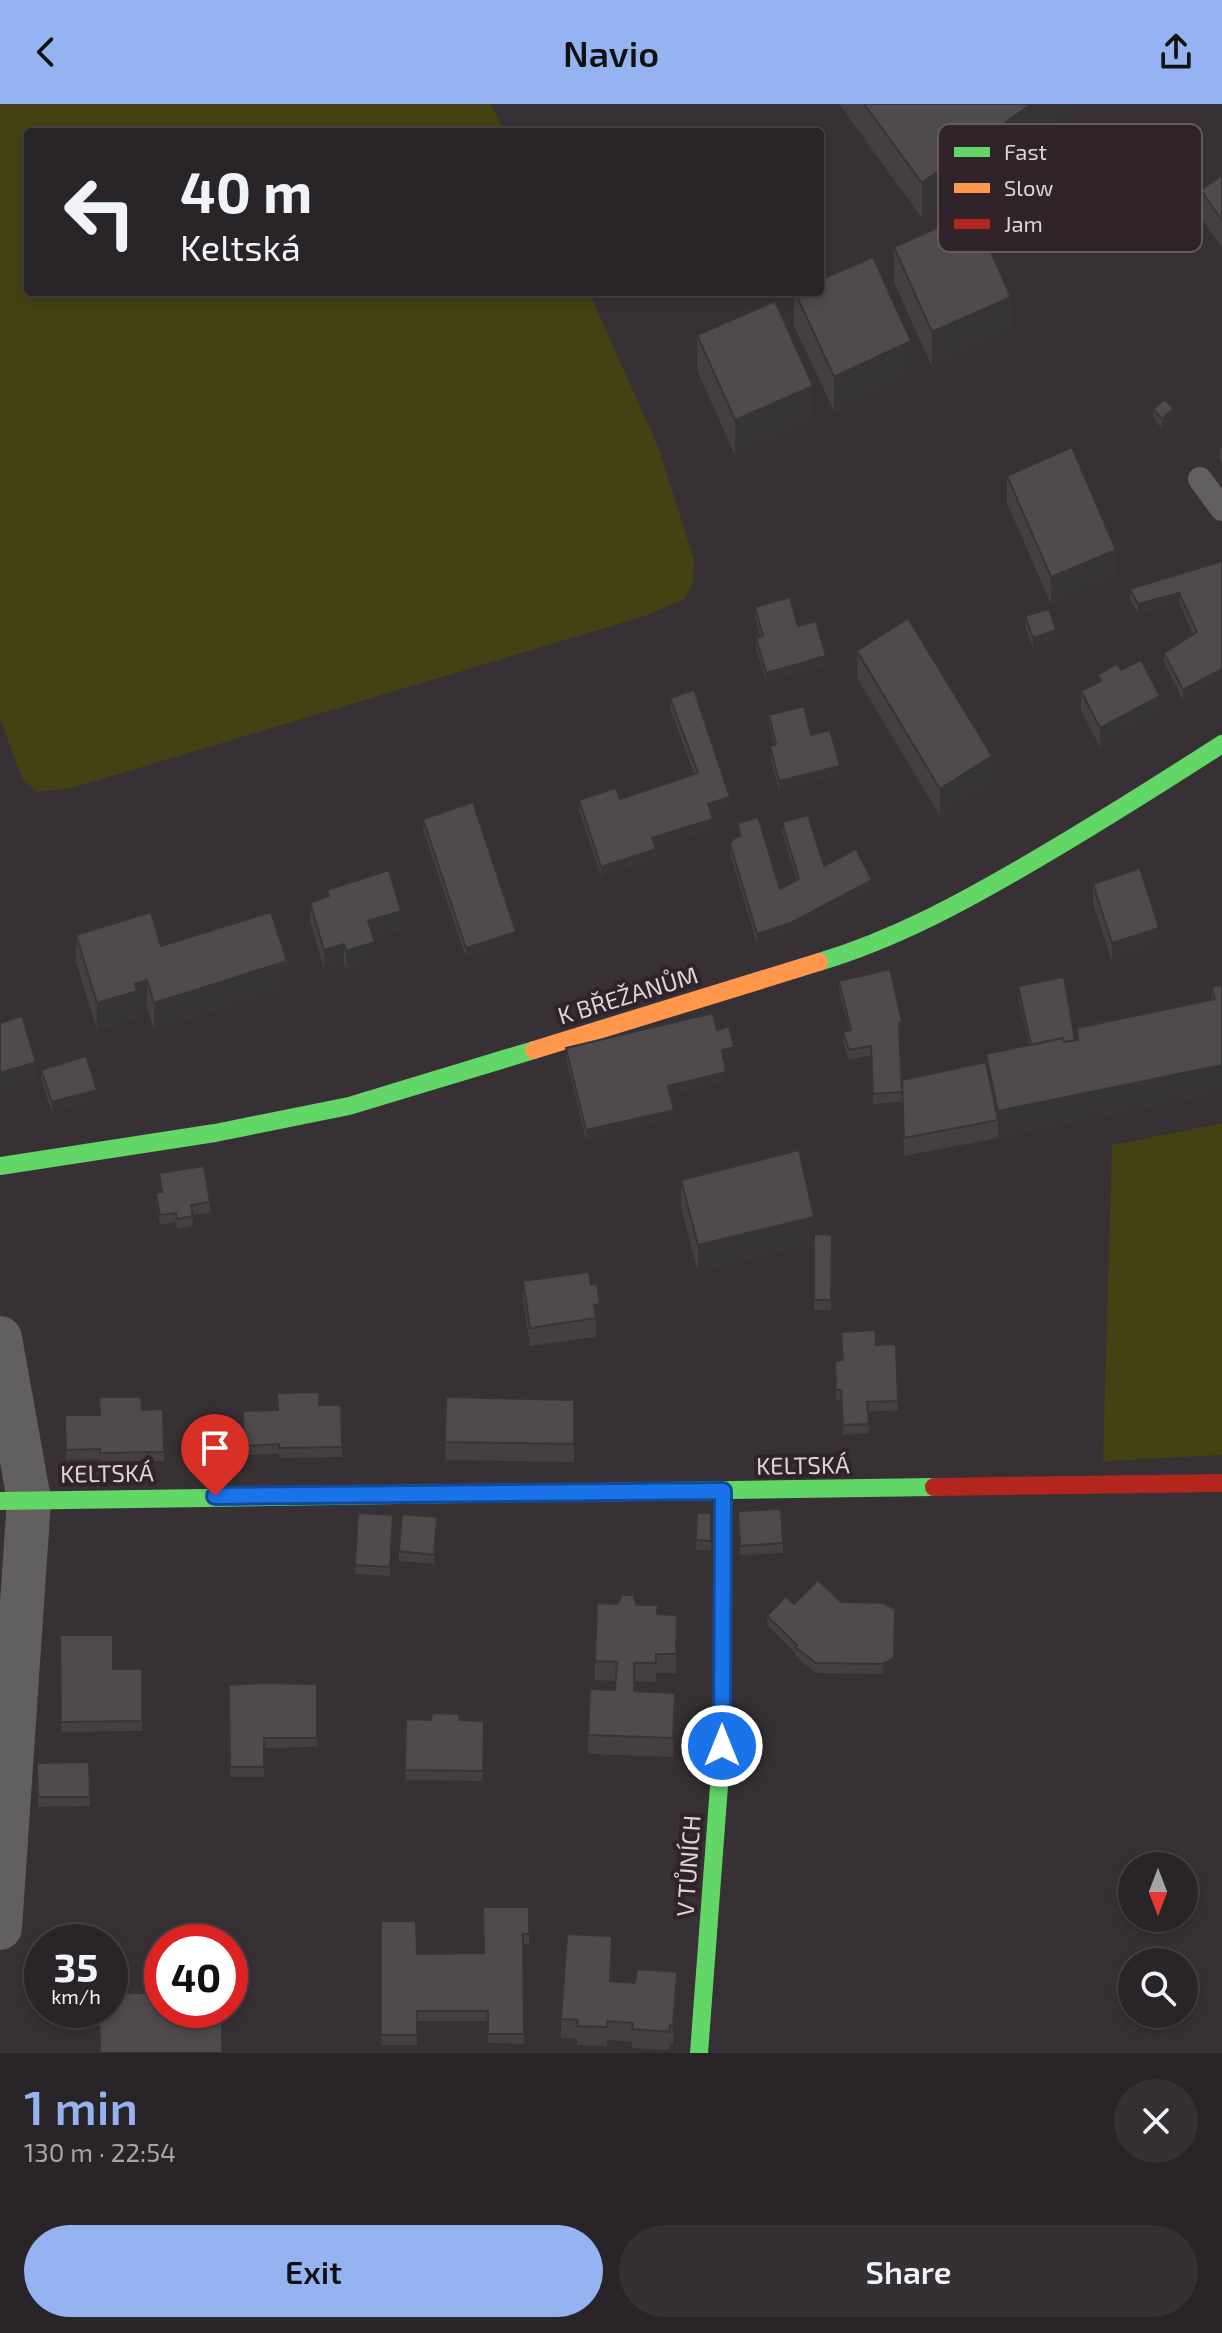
<!DOCTYPE html>
<meta charset="utf-8">
<style>
:root{--surface:#292427;--page:#353033;--text:#f1f3f6;--muted:#a5a4a7;--line:#454144;--accent:#95b2f1}
body{margin:0;font-family:"Exo 2",sans-serif;background:var(--page);color:var(--text);height:100vh;display:flex;flex-direction:column;font-size:30px;white-space:nowrap}
*{box-sizing:border-box;margin:0}
p{font-size:26px;color:var(--muted)}
.icon{flex:none;width:44px;height:44px;fill:none;stroke:currentColor;stroke-width:2;stroke-linecap:round;stroke-linejoin:round}
.map{position:relative;height:1949px;overflow:hidden}
.details{display:flex;flex-direction:column;background:var(--surface);flex:1}
.details>*{flex:none}
.banner{position:absolute;left:24px;top:24px;width:800px;height:168px;border-radius:8px;box-shadow:0 4px 12px #0003,0 0 0 2px var(--line);background:#292427;color:var(--text);overflow:hidden}
.needle{width:52px;rotate:180deg}
.tools{position:absolute;left:1118px;top:1748px;display:grid;gap:16px}
.tools a{display:grid;place-items:center;width:80px;height:80px;border-radius:50%;background:var(--surface);box-shadow:0 4px 12px #0003,0 0 0 2px var(--line);font-size:40px}
.speed{position:absolute;left:24px;top:1820px;display:flex;gap:16px;font-size:40px;font-weight:700;text-align:center}
.speed>*{display:grid;place-content:center;width:104px;height:104px;border-radius:50%;background:var(--surface);box-shadow:0 4px 12px #0003,0 0 0 2px var(--line);line-height:1}
.speed small{font-size:20px;font-weight:400}
.speed .limit{border:12px solid #d22;background:#fff;color:#111}
.pin{position:absolute;display:grid;place-items:center;width:68px;height:68px;color:#fff;margin:-82px -34px;border-radius:50% 50% 50% 0;rotate:-45deg;box-shadow:0 0 8px #0007}
.pin .icon{rotate:45deg}
.me{position:absolute;width:88px;margin:-44px;rotate:0deg;stroke-linejoin:round;filter:drop-shadow(0 0 6px #0008)}
.turn{display:flex;align-items:center;gap:28px;height:168px;padding:0 24px;font-size:36px}
.turn .icon{width:104px;height:104px;stroke-width:2.5}
.turn b{display:block;font-size:56px;line-height:68px}
.round{display:grid;place-items:center;flex:none;width:84px;height:84px;border-radius:42px;background:var(--page)}
.summary{display:flex;align-items:center;justify-content:space-between;height:136px;padding:0 24px}
h1{font-size:48px;font-weight:600;line-height:60px;color:var(--accent)}
.cta{display:flex;gap:16px;margin-top:auto;padding:16px 24px}
.cta a{flex:1;height:92px;border-radius:48px;background:var(--accent);color:#111;font-size:32px;font-weight:600;line-height:92px;text-align:center}
.cta a+a{background:var(--page);color:var(--text)}
header{display:flex;justify-content:space-between;align-items:center;height:104px;padding:0 24px;background:var(--accent);color:#111;font-size:36px;font-weight:600}
.map>svg:first-child{display:block}
</style>
<header><svg class="icon" aria-label="back" viewBox="0 0 24 24"><path d="M15 5l-7 7 7 7"/></svg>Navio<svg class="icon" aria-label="share" viewBox="0 0 24 24"><path d="M12 15V3M7 8l5-5 5 5M5 13v7h14v-7"/></svg></header>
<div class="map">
<svg width="1222" height="1949" viewBox="0 0 1222 1949">
<rect width="100%" height="100%" fill="#373034"/>
<path fill="#444213" d="M0 0H490L505 28H28V188H589L659 345 694 456 693 480 685 495 645 512 72 684 38 688 23 676 0 615Z
M1222 1019V1351L1103 1357 1112 1041Z"/>
<g fill="none" stroke-linecap="round" stroke-linejoin="round">
<path stroke="#62605f" stroke-width="24" d="M1200 375 1222 405"/>
<path stroke="#62605f" stroke-width="44" d="M0 1234 29 1396 0 1824"/>
<path stroke="#63d668" stroke-width="18" d="M819 858C896 835 965 797 1035 756 1098 719 1160 680 1222 640
M0 1062 215 1029 349 1002 534 946
M0 1397 934 1383
M699 1949 722 1642 723 1387"/>
<path stroke="#ff974d" stroke-width="18" d="M534 946 819 858"/>
<path stroke="#b3261e" stroke-width="18" d="M934 1383 1222 1379"/>
</g>
<path fill="#444042" d="M839 0H1078L922 114Z
M1222 71V144L1201 113V86Z
M894 143 1011 227 932 263 894 178Z
M794 188 911 272 834 307 794 222Z
M697 231 813 317 735 351 697 266Z
M1153 305 1173 315 1162 325 1153 314Z
M1222 343V358L1220 355V345Z
M1007 372 1116 473 1051 500 1007 399Z
M1222 457 1183 596 1164 558V549L1193 530 1179 499 1138 510 1130 495V485Z
M755 503 826 562 766 578 756 544V534L760 533 755 512Z
M1025 512 1056 536 1033 544 1025 521Z
M857 547 992 680 940 712 857 574Z
M1098 571 1160 611 1100 643 1081 606V587L1098 579Z
M670 594 730 703 711 708 713 725 655 743 656 755 601 772 579 706V696L620 695 694 670 670 604Z
M769 611 811 631 840 671 779 687 770 652V642L774 641 769 620Z
M423 715 516 837 466 853 423 725Z
M782 718 824 762 872 786 791 829 757 840 730 750V740L739 733 738 719 780 785 797 776 782 728Z
M1093 780 1159 842 1112 858 1093 799Z
M327 786 401 826 374 834 375 857 346 866 344 859 324 865 310 817V799L327 793Z
M76 831 161 842 287 884 154 926 147 903 137 906V914L97 926 76 858Z
M839 877 902 927 899 928 902 980 986 958V950L1029 941 1018 891V882L1075 936H1077V924L1212 896V883L1222 881V988L998 1034 904 1052 902 998 873 1000 871 951 849 956 843 937V928L849 926 839 887Z
M717 926 734 953 724 955 726 978 670 991 674 1015 586 1036 566 954V944Z
M41 966 97 996 52 1008 41 975Z
M159 1069 210 1098V1108L193 1111V1122L177 1125 176 1118 160 1121 156 1098V1089L161 1088Z
M681 1076 814 1130 832 1131 831 1206H814V1140L698 1168 681 1103Z
M523 1177 591 1181 600 1219H596V1233L530 1242 523 1196Z
M896 1240 898 1306 868 1308 869 1329 843 1331 841 1296H836L835 1257 842 1256 876 1241Z
M446 1293 574 1296V1358L445 1356Z
M319 1301H341L342 1353 279 1354V1350L244 1351 243 1307 278 1306Z
M163 1305 164 1357 100 1358V1355L66 1356 65 1311H99L142 1306Z
M738 1407 783 1439V1449L740 1451Z
M697 1409H711V1447L696 1446Z
M393 1411 390 1472 355 1470V1461Z
M437 1423 434 1460 399 1457V1447Z
M794 1500 894 1564 883 1570 816 1569 795 1552V1549L767 1521V1512Z
M637 1501 658 1510 677 1511 676 1569H656V1578L634 1577V1587L675 1608 673 1653 588 1650V1631L615 1586 616 1577 595 1576V1557Z
M60 1531 113 1565H142V1627L61 1628Z
M317 1580V1643L264 1644V1673H230L229 1581Z
M406 1615 484 1617 483 1677 405 1676Z
M89 1658 90 1702 38 1703 37 1659Z
M529 1803V1840H523L524 1940 488 1939V1917H417V1941H381V1817L417 1850 484 1849Z
M612 1851 611 1878 677 1887 673 1941 670 1940 669 1946 632 1944V1938L607 1936V1942L577 1941V1935L561 1934V1915Z
M162 1906H179V1912L222 1949Z"/>
<path fill="#373436" d="M1031 0H1078L922 114V79Z
M1011 193V227L932 263V228Z
M911 237V272L834 307V273Z
M813 282V317L735 351V316Z
M1173 305V315L1162 325V315Z
M1116 446V473L1051 500V473Z
M1179 489V499L1138 510V500Z
M1056 526V536L1033 544V534Z
M826 552V562L766 578V569Z
M1222 565V575L1183 596V586Z
M1160 592V611L1100 643V624Z
M992 652V680L940 712V685Z
M840 662V671L779 687V677Z
M730 693V703L708 709V700Z
M713 715V725L652 744V734Z
M656 745V755L601 772V763Z
M872 776V786L791 829 757 840V830Z
M401 807V826L368 836V817Z
M1159 824V842L1112 858V839Z
M516 828V837L466 853V844Z
M375 838V857L346 866V847Z
M344 840V859L324 865V846Z
M287 857V884L154 926V899Z
M147 876V903L137 906V914L97 926V899L135 880Z
M902 917V927L899 928V919Z
M734 943V953L722 956V946Z
M36 958V976L0 988V969Z
M1222 961V988L998 1034V1007Z
M726 968V978L668 992V982Z
M97 986V996L52 1008V998Z
M674 1006V1015L586 1036V1026Z
M814 1113V1140L698 1168V1141Z
M600 1200V1219H596L594 1201Z
M895 1515 894 1564 883 1570V1560Z
M677 1868V1887L673 1941V1922Z"/>
<path fill="#4f4a4d" stroke="#373436" stroke-width="2" d="M864 0H1031L922 79Z
M1222 71V117L1201 86Z
M973 108 1011 193 932 228 894 143Z
M873 153 911 237 834 273 795 188H820V176Z
M775 197 813 282 735 316 697 231Z
M1165 295 1173 305 1162 315 1153 305Z
M1072 343 1116 446 1051 473 1007 372Z
M1222 457V565L1183 586 1164 549 1197 528 1179 489 1138 500 1130 485Z
M790 493 798 522 816 517 826 552 766 569 756 534 763 532 755 503Z
M1049 505 1056 526 1033 534 1025 512Z
M908 514 992 652 940 685 857 547Z
M1141 556 1160 592 1100 624 1081 587 1101 577 1098 571 1117 560 1121 566Z
M694 586 730 693 708 700 713 715 652 734 656 745 601 763 579 696 616 684 620 695 698 669 670 594Z
M804 602 811 631 830 626 840 662 779 677 770 642 776 640 769 611Z
M473 698 516 828 466 844 423 715Z
M808 711 824 762 856 745 872 776 791 819 757 830 730 740 733 735 740 732 738 719 758 713 780 785 799 775 782 718Z
M1140 764 1159 824 1112 839 1093 780Z
M389 766 401 807 368 817 375 838 346 847 344 840 324 846 310 799 329 792 327 786Z
M151 808 161 842 271 808 287 857 154 899 147 876 135 880 137 887 97 899 76 831Z
M890 865 902 917 899 919 902 988 873 990 871 942 849 946 843 928 851 926 839 877Z
M1064 873 1075 936 1064 938 1063 934 1031 941 1018 882Z
M1222 881V961L998 1007 986 950 1063 934 1064 938 1078 936 1077 924 1215 895 1212 883Z
M713 909 717 926 729 922 734 943 722 946 726 968 668 982 674 1006 586 1026 566 944Z
M22 912 36 958 0 969V919Z
M86 952 97 986 52 998 41 966Z
M986 958 998 1016 904 1034 902 976Z
M799 1046 814 1113 698 1141 681 1076Z
M204 1062 210 1098 191 1101 193 1112 177 1115 176 1109 160 1111 156 1089 162 1088 159 1069Z
M814 1130 832 1131 831 1196H814Z
M589 1168 591 1181 597 1180 600 1200 594 1201 596 1214 530 1224 523 1177Z
M875 1226 876 1241 896 1240 898 1297 867 1298 869 1320 843 1321 841 1286H836L835 1257 843 1256 841 1228Z
M319 1288V1301H341L342 1343 279 1344V1340L244 1342 243 1307 278 1306 277 1289Z
M99 1293H141L142 1306 163 1305 164 1348 100 1349V1345L66 1346 65 1311H100Z
M446 1293 574 1296V1340L445 1338Z
M781 1405 783 1439 740 1442 738 1407Z
M358 1409 393 1411 390 1463 355 1461Z
M697 1409H711V1437L696 1436Z
M402 1410 437 1413 434 1451 399 1447Z
M818 1476 841 1498 884 1499 895 1505 894 1554 883 1560 816 1559 795 1543 797 1541 767 1512 786 1492 794 1500Z
M622 1491H633L637 1501H658L657 1510 677 1511 676 1550H656V1559H634V1587L675 1589 673 1634 588 1631 590 1585 615 1586 617 1558 595 1557 597 1499 617 1500Z
M60 1531H113V1565H142V1617L61 1618Z
M261 1579 317 1580V1634H264V1663H230L229 1581Z
M432 1609 459 1610V1616L484 1617 483 1667 405 1666 406 1615 431 1616Z
M89 1658 90 1693H38L37 1659Z
M483 1803H529V1830H523L524 1930H488V1907H417V1931H381V1817H416L417 1850 484 1849Z
M567 1830 612 1832 610 1877 635 1879 637 1865 677 1868 673 1922 670 1921 669 1928 632 1925 633 1919 607 1917V1923L577 1922 578 1916 561 1915Z
M148 1884H162V1906H175V1912L222 1911V1949H100L99 1906H110V1889H148Z"/>
<g fill="none" stroke-linecap="round" stroke-linejoin="round">
<g stroke="#114b97" stroke-width="20">
<path id="route" d="M215 1392 723 1387 722 1642"/>
</g>
<use href="#route" stroke="#1a73e8" stroke-width="14"/>
</g>
<g text-anchor="middle" stroke-width="8" stroke-linejoin="round" paint-order="stroke">
<g font-size="24" fill="#ddd5d9" stroke="#30232a">
<text transform="translate(628 892) rotate(-17)" y="8">K BŘEŽANŮM</text>
<text transform="translate(803 1362) rotate(-1)" y="8">KELTSKÁ</text>
<text transform="translate(107 1370) rotate(-1)" y="8">KELTSKÁ</text>
<text transform="translate(689 1762) rotate(-86)" y="8">V TŮNÍCH</text>
</g>
</g>
<rect x="938" y="20" width="264" height="128" rx="12" fill="#30232a" stroke="#64585f" stroke-width="2"/>
<rect x="954" y="43" width="36" height="10" fill="#63d668"/>
<rect x="954" y="79" width="36" height="10" fill="#ff974d"/>
<rect x="954" y="115" width="36" height="10" fill="#b3261e"/>
<g font-size="22" fill="#ddd5d9">
<text x="1004" y="56">Fast</text>
<text x="1004" y="92">Slow</text>
<text x="1004" y="128">Jam</text>
</g>
</svg>
<div class="tools">
<a><svg class="needle" viewBox="-14 -14 28 28"><path d="M0-13l5 13h-10z" fill="#e53935"/><path d="M0 13l5-13h-10z" fill="#a5a4a7"/></svg></a>
<a><svg class="icon" aria-label="search" viewBox="0 0 24 24"><circle cx="10" cy="10" r="6"/><path d="M15 15l6 6"/></svg></a>
</div>
<div class="speed"><div>35<small>km/h</small></div><div class="limit">40</div></div>
<div class="pin" style="left:215px;top:1392px;background:#d93025"><svg class="icon" aria-label="arrive" viewBox="0 0 24 24"><path d="M6 21V4h12l-3 4 3 4H6"/></svg></div>
<svg class="me" style="left:722px;top:1642px" viewBox="-20 -20 40 40"><circle r="17" fill="#1a73e8" stroke="#fff" stroke-width="3"/><path d="M0-11L8 9 0 5-8 9z" fill="#fff"/></svg>
<div class="banner">
<div class="turn"><svg class="icon" aria-label="left" viewBox="0 0 24 24"><path d="M17 20v-9H6M10 6l-5 5 5 5"/></svg><div><b>40 m</b>Keltská</div></div>
</div>
</div>
<section class="details">
<div class="summary"><div><h1>1 min</h1><p>130 m · 22:54</p></div><a class="round"><svg class="icon" aria-label="close" viewBox="0 0 24 24"><path d="M6 6l12 12M18 6L6 18"/></svg></a></div>
<div class="cta"><a>Exit</a><a>Share</a></div>
</section>
